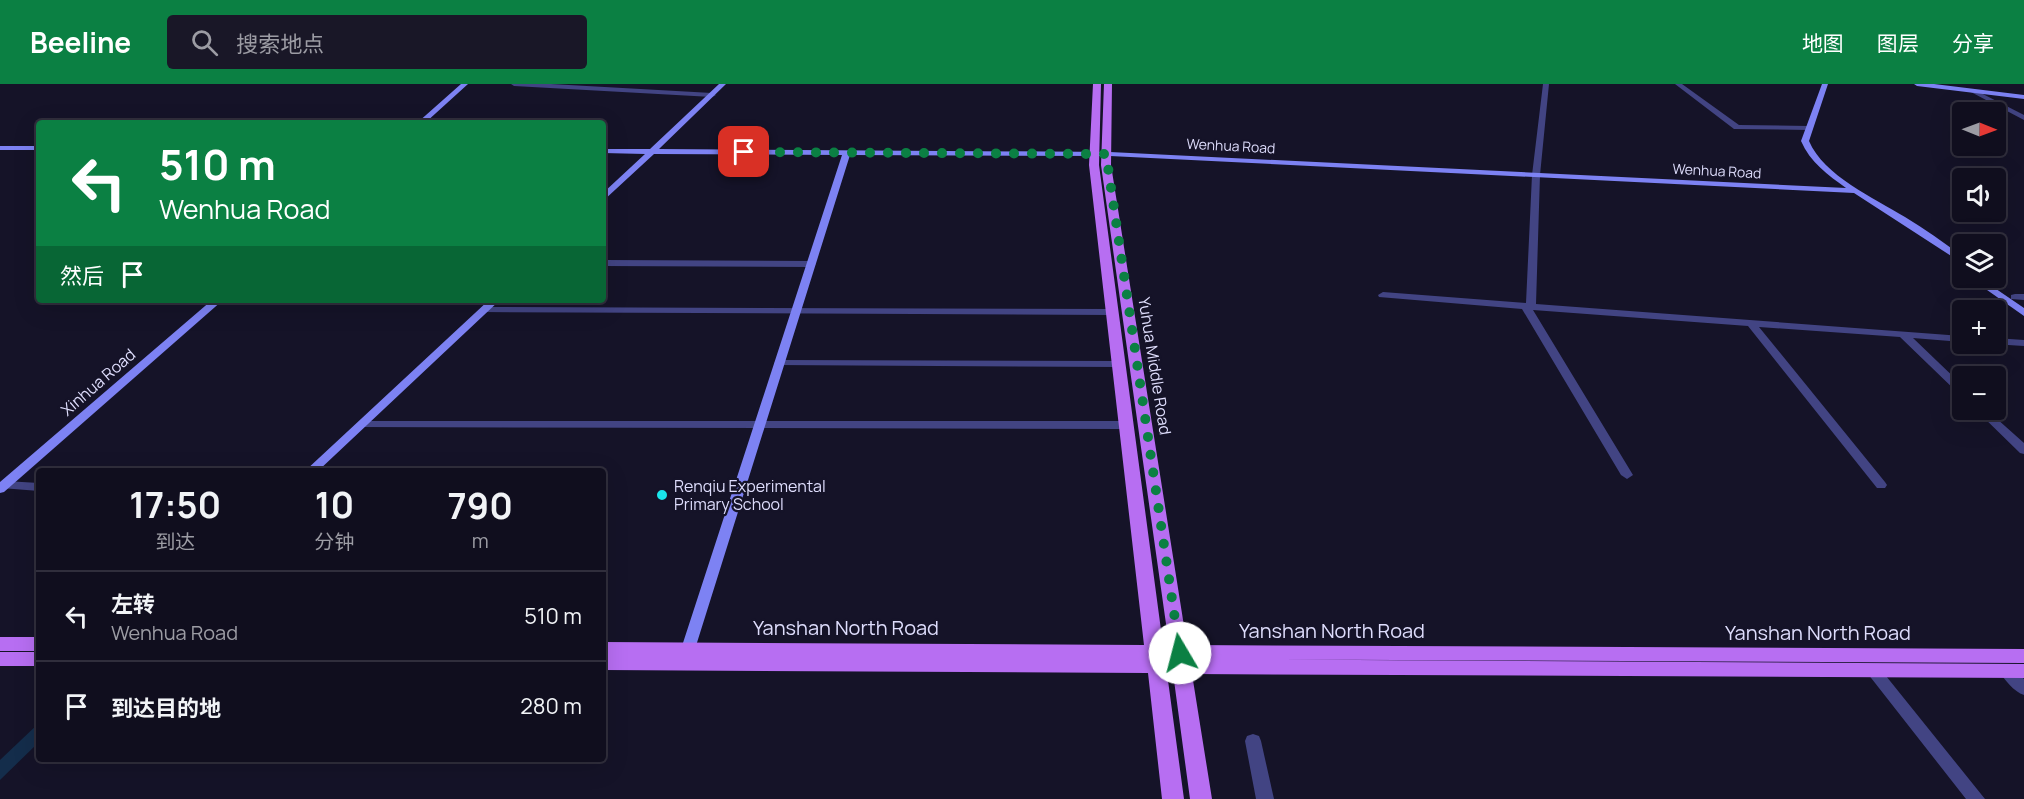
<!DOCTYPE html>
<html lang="zh">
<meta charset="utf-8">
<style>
:root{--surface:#100e1e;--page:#191727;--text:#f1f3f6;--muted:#9c9ca4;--line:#302e3c;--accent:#0b8043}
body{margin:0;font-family:Manrope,"Noto Sans SC",sans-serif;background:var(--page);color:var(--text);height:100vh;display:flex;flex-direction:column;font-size:22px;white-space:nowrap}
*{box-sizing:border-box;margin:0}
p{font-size:20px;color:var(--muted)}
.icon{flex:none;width:33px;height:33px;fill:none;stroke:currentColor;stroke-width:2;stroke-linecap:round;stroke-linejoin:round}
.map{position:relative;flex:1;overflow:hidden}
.panel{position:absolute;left:36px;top:384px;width:570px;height:294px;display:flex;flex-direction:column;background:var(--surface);border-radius:6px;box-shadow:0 6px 24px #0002,0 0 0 2px var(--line)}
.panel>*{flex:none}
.banner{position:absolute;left:36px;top:36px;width:570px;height:183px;border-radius:6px;box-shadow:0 6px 24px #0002,0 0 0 2px var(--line);background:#0b8043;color:#fff;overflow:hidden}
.needle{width:39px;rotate:91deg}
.controls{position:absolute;left:1952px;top:18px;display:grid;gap:12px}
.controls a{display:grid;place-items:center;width:54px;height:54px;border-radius:6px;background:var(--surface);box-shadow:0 6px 24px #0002,0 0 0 2px var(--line);font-size:30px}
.pin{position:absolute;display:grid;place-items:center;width:51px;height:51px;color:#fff;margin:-26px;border-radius:12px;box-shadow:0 3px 9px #0006}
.me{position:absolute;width:66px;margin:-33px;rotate:352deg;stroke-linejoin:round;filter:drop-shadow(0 0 4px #0008)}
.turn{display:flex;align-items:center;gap:21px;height:126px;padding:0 24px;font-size:27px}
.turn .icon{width:78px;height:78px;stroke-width:2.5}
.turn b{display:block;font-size:42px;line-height:51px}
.then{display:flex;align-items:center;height:57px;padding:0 24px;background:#0003;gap:12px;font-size:22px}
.eta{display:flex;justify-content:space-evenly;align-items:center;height:102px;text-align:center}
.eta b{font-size:36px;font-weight:700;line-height:42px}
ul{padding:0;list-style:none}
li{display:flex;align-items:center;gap:18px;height:90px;padding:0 24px;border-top:2px solid var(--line)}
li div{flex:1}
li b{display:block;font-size:22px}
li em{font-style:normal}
header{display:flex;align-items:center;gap:36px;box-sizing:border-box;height:84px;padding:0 30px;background:var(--accent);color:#fff}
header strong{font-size:28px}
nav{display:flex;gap:33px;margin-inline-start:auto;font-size:21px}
.search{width:420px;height:54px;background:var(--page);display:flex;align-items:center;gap:15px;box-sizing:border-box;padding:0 21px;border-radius:6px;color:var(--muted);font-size:22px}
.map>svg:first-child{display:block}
</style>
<header>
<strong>Beeline</strong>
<div class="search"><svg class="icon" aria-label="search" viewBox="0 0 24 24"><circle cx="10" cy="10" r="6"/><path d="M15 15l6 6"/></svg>搜索地点</div>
<nav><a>地图</a><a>图层</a><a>分享</a></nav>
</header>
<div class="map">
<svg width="2024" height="715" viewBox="0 0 2024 715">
<rect width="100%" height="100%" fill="#151328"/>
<path fill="#142d4b" d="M39 639V658L0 696V676Z"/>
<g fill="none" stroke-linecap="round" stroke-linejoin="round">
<path fill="#424483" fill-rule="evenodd" d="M511 0H551L712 9 716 11 712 13 514 2Z
M1543 0H1549L1540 91 1536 220 1962 252V258L1913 254 1962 301V310L1958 309 1900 253 1759 243 1885 398 1887 401 1885 404H1877L1748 242 1533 226 1633 391 1627 395 1621 391 1522 225 1379 213 1378 211 1383 208 1526 219 1532 91Z
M1675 0H1682L1739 41 1809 42 1813 44 1809 46 1734 45Z
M1969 5H1973L2024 31V36L1969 7Z
M603 176 811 177 816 180 811 183 603 182Z
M2015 210H2024V216L2011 215V211Z
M485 223 1112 225 1117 228 1112 231 481 228V224Z
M1995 254 2024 256V262L1992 260H1995Z
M779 276 1118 277 1123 280 1118 283 775 281 774 279Z
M1976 326H1987L2024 359V370L2020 369Z
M362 337H1126L1132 341 1126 345 358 343 356 341Z
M5 397 39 399V407L1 404 0 399Z
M1873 580 1878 582 1985 715H1966L1868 590 1865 586 1868 582Z
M2006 580 2011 582 2024 595V611C2014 608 2004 595 1998 586L2001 582Z
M1253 650 1259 652 1261 657 1274 715H1256L1245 657 1247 652Z"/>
<path fill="#7d82f3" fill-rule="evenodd" d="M461 0H468L425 39H417Z
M719 0H726L659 65 1110 68 1846 104C1828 91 1810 78 1801 57L1822 0H1828L1809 57C1824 92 1874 114 1905 133 1925 145 1943 158 1962 172V179L1854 109 1110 72 850 71 695 565 693 569 688 571 683 569 681 565 842 71 654 70 603 117V109L645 70 603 69V65H650Z
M1914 0H1934L2024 11V15L1917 2Z
M0 62H39V66H0Z
M1970 194H1980L2024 224V232Z
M212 216H223L4 408 0 409V398Z
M489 216H500L318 387H305Z"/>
<path fill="#b76ef2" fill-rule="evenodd" d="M1093 0H1101L1099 81 1163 561H1169L1101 81 1104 0H1112L1111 81 1187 561 2024 565V579L1189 575 2024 580V594L1192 590 1212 715H1190L1173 589H1167L1184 715H1162L1148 589 603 586V558L1144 561 1089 81Z
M0 553H39V567H0Z
M0 568H39V582H0Z"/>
</g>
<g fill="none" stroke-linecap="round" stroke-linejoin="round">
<path stroke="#0b8043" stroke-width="10" stroke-dasharray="0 18" d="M744 68 1106 70 1180 569"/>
</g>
<circle fill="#1ae5eb" stroke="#151328" stroke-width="2" cx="662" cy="411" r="6"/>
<g text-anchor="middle" stroke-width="4.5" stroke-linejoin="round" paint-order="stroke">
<g font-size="14" fill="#deddfc" stroke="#151328">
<text transform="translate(1231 62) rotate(3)" y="5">Wenhua Road</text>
<text transform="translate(1717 87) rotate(3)" y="5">Wenhua Road</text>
</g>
<g font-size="16" fill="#deddfc" stroke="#151328">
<text transform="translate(1155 282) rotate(81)" y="6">Yuhua Middle Road</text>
<text transform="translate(98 298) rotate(-41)" y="6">Xinhua Road</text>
</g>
<g font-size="16" fill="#deddfc" stroke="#151328" text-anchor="start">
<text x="674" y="408">Renqiu Experimental<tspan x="674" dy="18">Primary School</tspan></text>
</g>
<g font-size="20" fill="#deddfc" stroke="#151328">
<text x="846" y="551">Yanshan North Road</text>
<text x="1332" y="554">Yanshan North Road</text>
<text x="1818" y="556">Yanshan North Road</text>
</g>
</g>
</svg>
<div class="controls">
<a><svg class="needle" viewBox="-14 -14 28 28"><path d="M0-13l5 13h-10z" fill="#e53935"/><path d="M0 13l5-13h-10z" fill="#9c9ca4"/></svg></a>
<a><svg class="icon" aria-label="sound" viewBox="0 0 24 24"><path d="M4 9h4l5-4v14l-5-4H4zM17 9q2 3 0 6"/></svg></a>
<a><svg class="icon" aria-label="layers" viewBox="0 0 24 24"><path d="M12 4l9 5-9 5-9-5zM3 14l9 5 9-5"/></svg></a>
<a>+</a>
<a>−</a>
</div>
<div class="pin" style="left:744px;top:68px;background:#d93025"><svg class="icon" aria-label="arrive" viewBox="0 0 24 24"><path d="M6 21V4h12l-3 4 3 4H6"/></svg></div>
<svg class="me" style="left:1180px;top:569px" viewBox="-20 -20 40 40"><circle r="19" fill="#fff"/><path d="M0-13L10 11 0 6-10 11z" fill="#0b8043"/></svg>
<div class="banner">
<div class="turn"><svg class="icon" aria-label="left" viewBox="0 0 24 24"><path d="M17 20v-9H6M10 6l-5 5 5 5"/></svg><div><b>510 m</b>Wenhua Road</div></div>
<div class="then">然后<svg class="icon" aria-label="arrive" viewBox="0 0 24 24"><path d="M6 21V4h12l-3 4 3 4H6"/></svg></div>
</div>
<section class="panel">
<div class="eta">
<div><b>17:50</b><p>到达</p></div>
<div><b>10</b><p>分钟</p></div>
<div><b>790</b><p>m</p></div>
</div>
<ul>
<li><svg class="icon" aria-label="left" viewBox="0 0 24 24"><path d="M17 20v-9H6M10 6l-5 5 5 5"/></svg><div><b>左转</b><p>Wenhua Road</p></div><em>510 m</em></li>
<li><svg class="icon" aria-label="arrive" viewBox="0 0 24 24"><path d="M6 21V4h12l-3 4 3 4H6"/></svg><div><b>到达目的地</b></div><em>280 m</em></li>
</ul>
</section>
</div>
